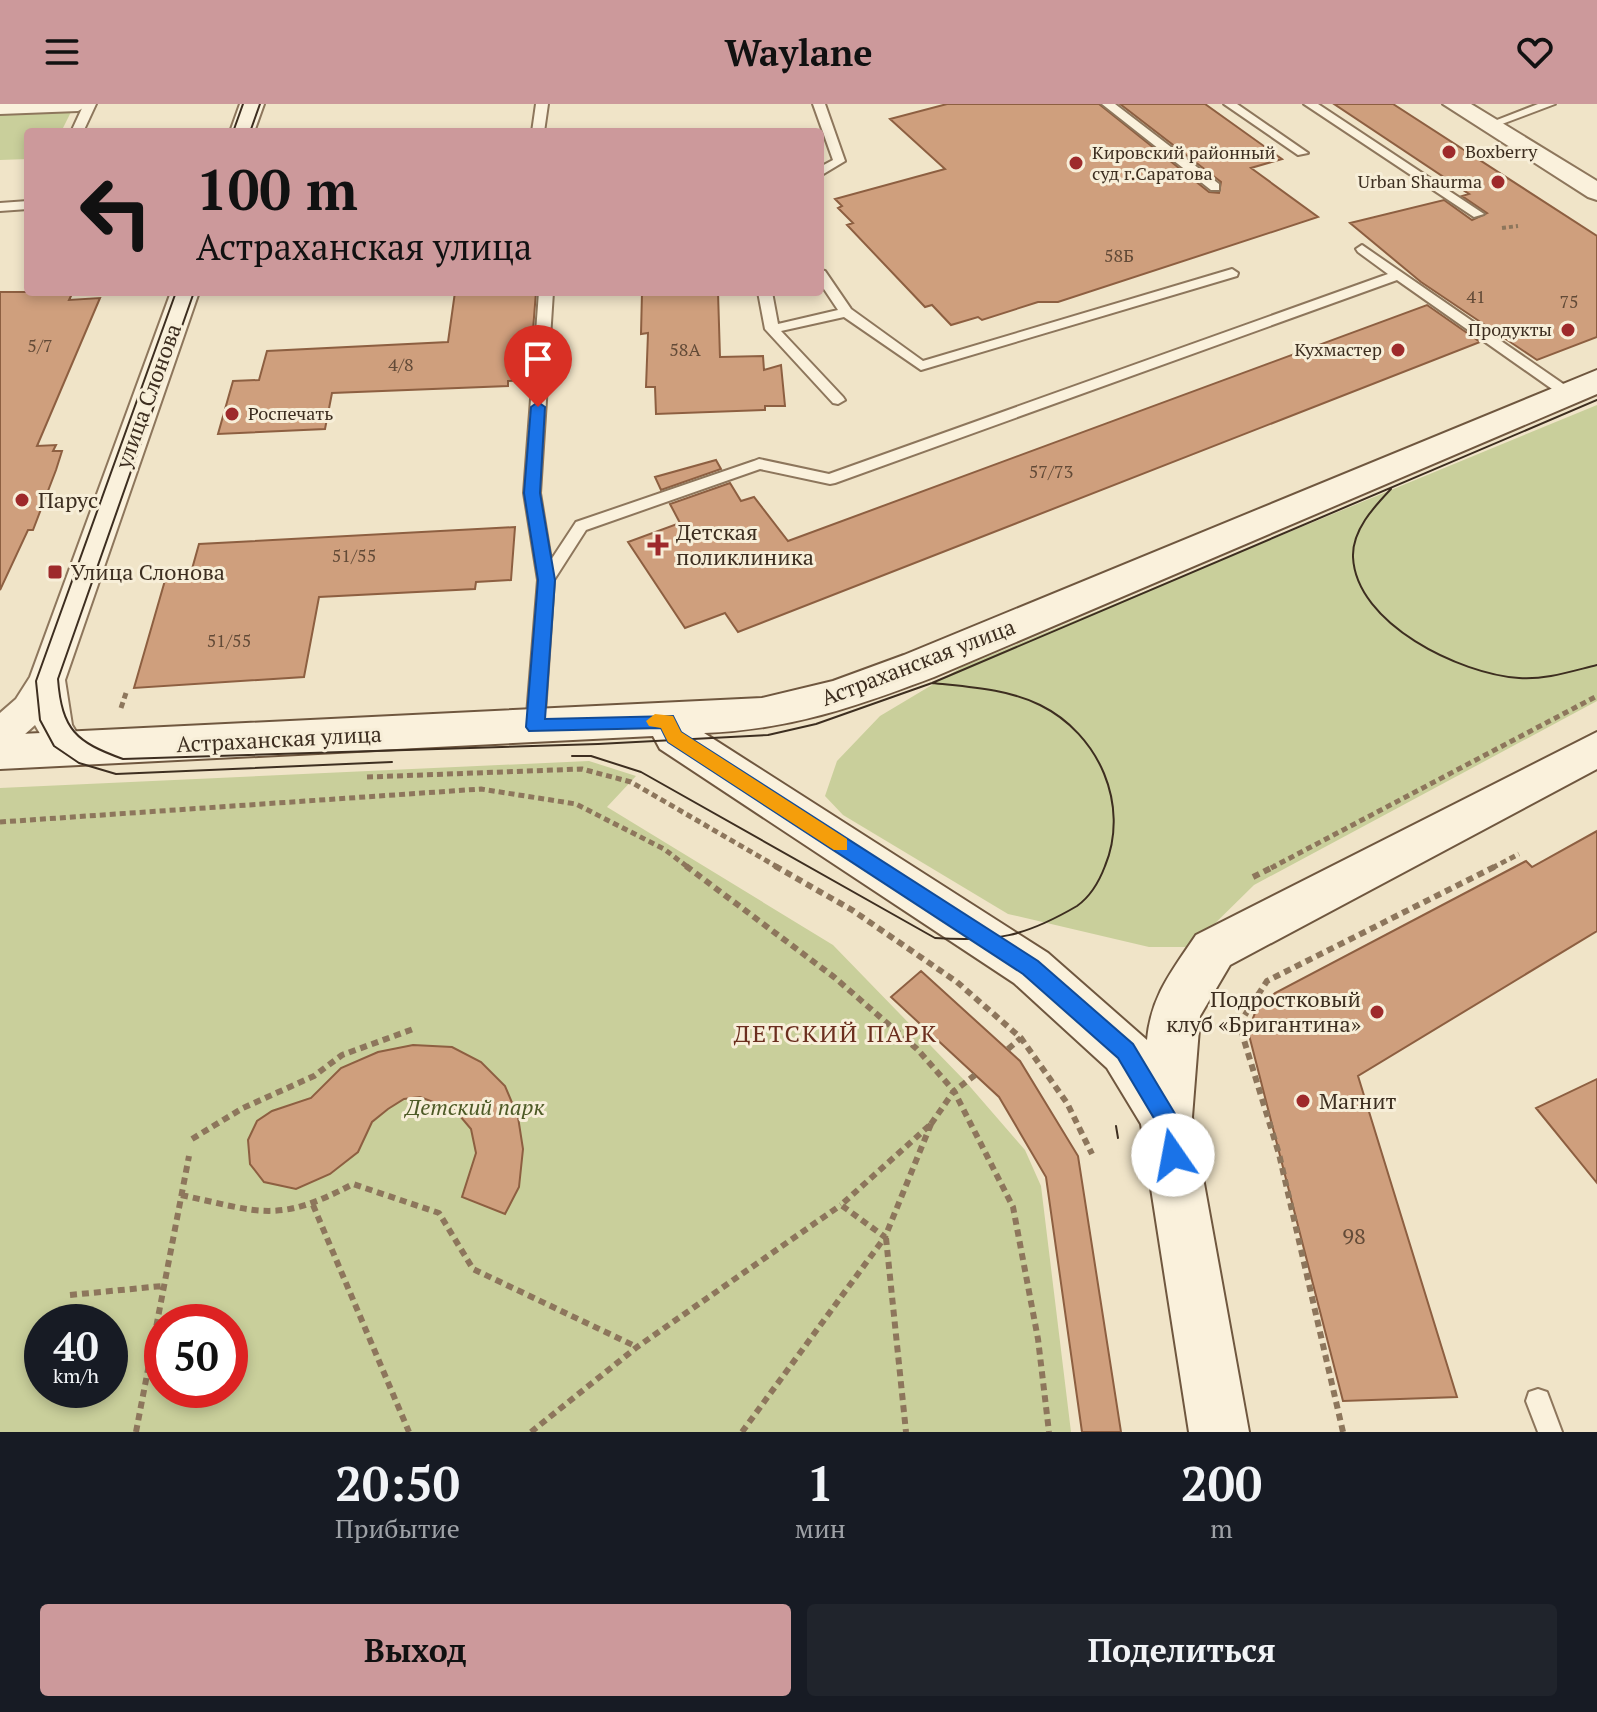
<!DOCTYPE html>
<html lang="ru">
<meta charset="utf-8">
<style>
:root{--surface:#171b24;--page:#20242c;--text:#f1f3f6;--muted:#9ea1a6;--accent:#cc999b}
body{margin:0;font-family:"PT Serif",serif;background:var(--page);color:var(--text);height:100vh;display:flex;flex-direction:column;font-size:30px;white-space:nowrap}
*{box-sizing:border-box;margin:0}
p{font-size:26px;color:var(--muted)}
.icon{flex:none;width:44px;height:44px;fill:none;stroke:currentColor;stroke-width:2;stroke-linecap:round;stroke-linejoin:round}
.map{position:relative;height:1328px;overflow:hidden}
.sheet{display:flex;flex-direction:column;background:var(--surface);flex:1}
.sheet>*{flex:none}
.top-card{position:absolute;left:24px;top:24px;width:800px;height:168px;border-radius:8px;box-shadow:0 4px 12px #0003;background:#cc999b;color:#111;overflow:hidden}
.speed{position:absolute;left:24px;top:1200px;display:flex;gap:16px;font-size:40px;font-weight:700;text-align:center}
.speed>*{display:grid;place-content:center;width:104px;height:104px;border-radius:50%;background:var(--surface);box-shadow:0 4px 12px #0003;line-height:1}
.speed small{font-size:20px;font-weight:400}
.speed .limit{border:12px solid #d22;background:#fff;color:#111}
.pin{position:absolute;display:grid;place-items:center;width:68px;height:68px;color:#fff;margin:-82px -34px;border-radius:50% 50% 50% 0;rotate:-45deg;box-shadow:0 0 8px #0007}
.pin .icon{rotate:45deg}
.me{position:absolute;width:88px;margin:-44px;rotate:348deg;stroke-linejoin:round;filter:drop-shadow(0 0 6px #0008)}
.turn{display:flex;align-items:center;gap:28px;height:168px;padding:0 40px;font-size:36px}
.turn .icon{width:104px;height:104px;stroke-width:2.5}
.turn b{display:block;font-size:56px;line-height:68px}
.eta{display:flex;justify-content:space-evenly;align-items:center;height:136px;text-align:center}
.eta b{font-size:48px;font-weight:700;line-height:56px}
.button{display:flex;gap:16px;margin-top:auto;padding:16px 40px}
.button a{flex:1;height:92px;border-radius:8px;background:var(--accent);color:#111;font-size:32px;font-weight:700;line-height:92px;text-align:center}
.button a+a{background:var(--page);color:var(--text)}
header{display:flex;justify-content:space-between;align-items:center;height:104px;padding:0 40px;background:var(--accent);color:#111;font-size:36px;font-weight:700}
.map>svg:first-child{display:block}
</style>
<header><svg class="icon" aria-label="menu" viewBox="0 0 24 24"><path d="M4 6h16M4 12h16M4 18h16"/></svg>Waylane<svg class="icon" aria-label="heart" viewBox="0 0 24 24"><path d="M12 20l-8-8c-3-5 5-10 8-4 3-6 11-1 8 4z"/></svg></header>
<div class="map">
<svg width="1597" height="1328" viewBox="0 0 1597 1328">
<rect width="100%" height="100%" fill="#f0e4c8"/>
<path fill="#c9cf9b" fill-rule="evenodd" d="M71 8 61 28H28V55L0 56V11Z
M1597 301V597L1254 781 1191 843H1149L1008 810 843 711 825 692 837 657 880 612 962 563Z
M589 657 636 672 607 703 833 841 966 978 1025 1046 1041 1082 1071 1328H0V684ZM42 1218H110V1286H42ZM162 1218H230V1286H162Z"/>
<path fill="#cf9f7d" stroke="#8d5f41" stroke-width="2" d="M947 0H1099L1209 88 1219 89 1221 78 1120 0H1205L1282 55 1251 64 1318 113 1058 198H1038L982 216 978 213 951 221 932 201 925 203 847 121 853 119 838 104 842 102 835 95 945 65 890 15Z
M1334 0H1393L1597 132V233L1537 256 1421 178 1350 119 1444 96 1472 116 1487 109 1462 92 1469 90Z
M0 188H73L69 196 100 194 37 342 56 341 53 347H62L56 366 33 426H28L0 486Z
M455 188H536L529 276 508 277V282L332 289 325 325 218 330 233 277 259 276 267 247 448 238Z
M642 188H718L720 253 763 252 764 266 781 261 785 302H765V306L656 310 655 283H646L648 229 641 230Z
M1427 201 1480 238 738 528 725 509 685 524 628 438 680 419 670 400 730 379 741 397 754 393 788 437Z
M716 356 721 365 661 386 655 373Z
M515 423 511 476 476 478 475 485 319 493 304 573 134 584 168 466 192 465 199 440Z
M1597 727V827L1358 972 1457 1293 1343 1297 1248 927 1255 909 1275 889 1526 757 1532 763Z
M921 867 1020 957 1078 1052 1121 1328H1082L1046 1073 999 993 891 893Z
M413 941 452 943 481 958 505 982 518 1013 523 1045 519 1083 505 1110 462 1093 476 1049 471 1025 455 1006 420 993 404 995 388 1005 372 1018 358 1048 330 1070 296 1085 264 1078 250 1060 248 1036 257 1017 272 1007 311 994 341 964 378 948Z
M1597 975V1079L1536 1004Z"/>
<g fill="none" stroke-linecap="round" stroke-linejoin="round">
<g stroke="#8d765c" stroke-width="4">
<path id="service" d="M84 0H96L83 28H71Z
M536 0H548L544 28H532Z
M813 0H825L845 57 820 72V63L833 56Z
M1102 0H1115L1219 80V86H1211Z
M1224 0H1237L1308 49 1298 51Z
M1304 0H1318L1484 110 1474 113Z
M1538 0H1555L1494 23 1484 21Z
M28 97V105L0 107V99Z
M1362 141 1572 286V292H1562L1397 176 835 379 830 380 760 365 586 426 554 476 544 623 541 628H529L526 623 538 476 524 389 539 188H553L540 389 551 456 576 418 754 357 759 355 829 370 1388 170 1358 148 1356 145Z
M1232 165 1238 169 1237 172 921 266 844 213 781 227 843 293 845 296 838 300 833 299 765 225 758 188H772L778 220 838 206 820 179V166L825 167 851 205 923 257Z
M1538 1285 1547 1288 1562 1328H1538L1526 1297 1529 1288Z"/>
</g>
<g stroke="#8d765c" stroke-width="4">
<path id="minor" d="M0 0H90L78 7 0 10Z
M240 0H264L254 28H230Z
M1443 0H1471L1597 77V96L1588 93Z
M171 188H199L65 576 72 621 86 644 80 654 67 659 54 654 35 621 13 641 0 646V609L16 595 30 573Z"/>
</g>
<g stroke="#6f573f" stroke-width="4">
<path id="secondary" d="M1597 266V290L934 573C852 604 792 625 704 629L1048 849 1147 936C1151 892 1172 867 1196 831L1597 628V665L1230 861 1200 912 1192 1013 1249 1328H1189L1141 1020 1107 964 1014 879 660 645 653 632 0 665V631L762 594 833 577 904 551Z"/>
</g>
<path stroke="#8d765c" stroke-width="4" stroke-dasharray="4 3" stroke-linecap="butt" d="M1502 124 1518 122"/>
<path stroke="#8d765c" stroke-width="5" stroke-dasharray="6 4" stroke-linecap="butt" d="M121 604 126 589
M367 673 582 665 631 678 779 764
M0 718 481 685 576 700 664 745 689 764
M1271 764 1597 592
M1492 764 1519 750"/>
<path stroke="#8d765c" stroke-width="6" stroke-dasharray="7 5" stroke-linecap="butt" d="M686 762 834 873 917 945 954 987 1013 1103 1038 1235 1049 1328
M775 762 852 806 957 878 1021 934 1067 999 1092 1050
M1253 773 1275 762
M1008 945 1021 934
M931 1020 954 987 975 971
M931 1020 885 1133 841 1101Z
M192 1035 243 1004 314 972 342 951 416 924
M181 1091C261 1108 277 1120 353 1080L439 1109 473 1165 637 1243
M313 1101 409 1328
M886 1134 906 1328
M70 1191 162 1182
M136 1328 189 1052
M531 1328 637 1243 841 1101
M742 1328 885 1133
M1343 1328 1279 1050 1239 920 1267 877 1496 762"/>
<use href="#service" fill="#faf1dc" fill-rule="evenodd"/>
<use href="#minor" fill="#faf1dc" fill-rule="evenodd"/>
<use href="#secondary" fill="#faf1dc" fill-rule="evenodd"/>
<path stroke="#3d2e20" stroke-width="2" d="M233 28 243 0
M250 28 260 0
M176 188 36 577 40 616 54 642 79 659 116 670 392 658
M194 188 58 575C62 626 76 638 123 655L598 640 768 631 816 620 932 579 1597 296
M1391 385C1374 403 1352 426 1353 453 1356 520 1460 570 1519 574 1545 576 1572 567 1597 561
M572 652H591L641 668 935 834C996 838 1024 833 1077 802 1091 792 1099 778 1105 762 1130 701 1099 630 1040 601 1008 585 968 583 932 579
M1116 1022 1118 1034"/>
</g>
<path fill="#1a73e8" stroke="#114b97" stroke-width="2" d="M538 298 545 303 540 389 555 476 545 615 673 612 681 628 1038 857 1133 940 1177 1013 1184 1051 1181 1058 1173 1062 1165 1058 1155 1016 1118 954 1023 870 668 638 661 624 529 627 526 623 538 476 524 389 531 303Z"/>
<path fill="#f59e0b" d="M655 610 673 612 681 628 847 735V746H834L668 638 661 624 649 622 646 617Z"/>
<g fill="#9e2a2b" stroke="#f7eed8" stroke-width="3">
<circle cx="1449" cy="48" r="8"/>
<circle cx="1076" cy="59" r="8"/>
<circle cx="1498" cy="78" r="8"/>
<circle cx="1568" cy="226" r="8"/>
<circle cx="1398" cy="246" r="8"/>
<circle cx="232" cy="310" r="8"/>
<circle cx="22" cy="396" r="8"/>
<path d="M654 429h8v8h8v8h-8v8h-8v-8h-8v-8h8z"/>
<rect x="47" y="460" width="16" height="16" rx="4"/>
<circle cx="1377" cy="908" r="8"/>
<circle cx="1303" cy="997" r="8"/>
</g>
<g text-anchor="middle" stroke-width="6" stroke-linejoin="round" paint-order="stroke">
<g font-size="18" fill="#3d2e20" stroke="#f7eed8" text-anchor="start">
<text x="1465" y="54">Boxberry</text>
<text x="1092" y="55">Кировский районный<tspan x="1092" dy="21">суд г.Саратова</tspan></text>
<text x="1482" y="84" text-anchor="end">Urban Shaurma</text>
<text x="1552" y="232" text-anchor="end">Продукты</text>
<text x="1382" y="252" text-anchor="end">Кухмастер</text>
<text x="248" y="316">Роспечать</text>
</g>
<g font-size="18" fill="#624a37">
<text x="1119" y="158">58Б</text>
<text x="1476" y="199">41</text>
<text x="1569" y="204">75</text>
<text x="40" y="248">5/7</text>
<text x="685" y="252">58А</text>
<text x="401" y="267">4/8</text>
<text x="1051" y="374">57/73</text>
<text x="354" y="458">51/55</text>
<text x="229" y="543">51/55</text>
</g>
<g font-size="22" fill="#3d2e20" stroke="#f7eed8">
<text transform="translate(148 292) rotate(-70)" y="8">улица Слонова</text>
<text transform="translate(918 558) rotate(-21)" y="8">Астраханская улица</text>
<text transform="translate(279 635) rotate(-3)" y="8">Астраханская улица</text>
</g>
<g font-size="22" fill="#3d2e20" stroke="#f7eed8" text-anchor="start">
<text x="38" y="404">Парус</text>
<text x="676" y="436">Детская<tspan x="676" dy="25">поликлиника</tspan></text>
<text x="71" y="476">Улица Слонова</text>
<text x="1361" y="903" text-anchor="end">Подростковый<tspan x="1361" dy="25">клуб «Бригантина»</tspan></text>
<text x="1319" y="1005">Магнит</text>
</g>
<g font-size="22" font-style="italic" fill="#4d5a26" stroke="#f7eed8">
<text x="475" y="1011">Детский парк</text>
</g>
<g font-size="22" fill="#624a37">
<text x="1354" y="1140">98</text>
</g>
<g font-size="24" letter-spacing="2" fill="#6b2e1e" stroke="#f7eed8">
<text x="836" y="938">ДЕТСКИЙ ПАРК</text>
</g>
</g>
</svg>
<div class="speed"><div>40<small>km/h</small></div><div class="limit">50</div></div>
<div class="pin" style="left:538px;top:303px;background:#d93025"><svg class="icon" aria-label="arrive" viewBox="0 0 24 24"><path d="M6 21V4h12l-3 4 3 4H6"/></svg></div>
<svg class="me" style="left:1173px;top:1051px" viewBox="-20 -20 40 40"><circle r="19" fill="#fff"/><path d="M0-13L10 11 0 6-10 11z" fill="#1a73e8"/></svg>
<div class="top-card">
<div class="turn"><svg class="icon" aria-label="left" viewBox="0 0 24 24"><path d="M17 20v-9H6M10 6l-5 5 5 5"/></svg><div><b>100 m</b>Астраханская улица</div></div>
</div>
</div>
<section class="sheet">
<div class="eta">
<div><b>20:50</b><p>Прибытие</p></div>
<div><b>1</b><p>мин</p></div>
<div><b>200</b><p>m</p></div>
</div>
<div class="button"><a>Выход</a><a>Поделиться</a></div>
</section>
